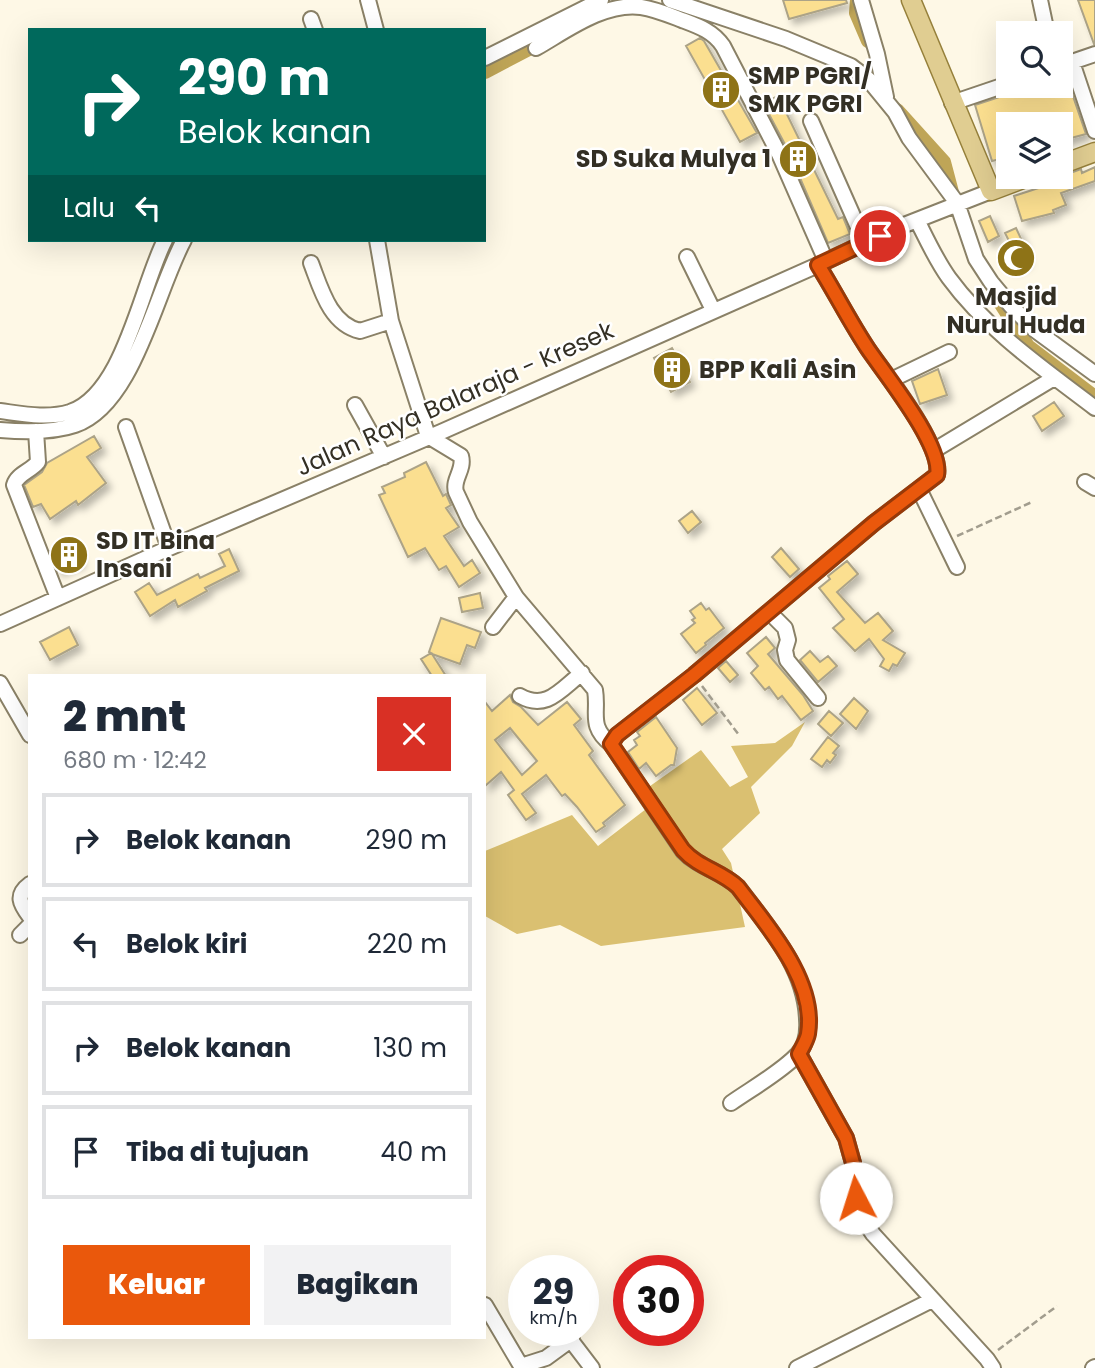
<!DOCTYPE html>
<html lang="id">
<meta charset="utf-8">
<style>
:root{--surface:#fff;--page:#f2f2f3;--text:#1f2937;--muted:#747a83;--line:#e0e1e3;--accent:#ea580c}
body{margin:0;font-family:Poppins,sans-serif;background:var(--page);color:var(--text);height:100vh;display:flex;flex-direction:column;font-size:26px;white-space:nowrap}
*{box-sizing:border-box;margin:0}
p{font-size:23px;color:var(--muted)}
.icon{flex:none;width:38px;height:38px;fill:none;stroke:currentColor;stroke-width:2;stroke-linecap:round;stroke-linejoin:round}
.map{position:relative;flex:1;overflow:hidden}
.drawer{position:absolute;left:28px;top:674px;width:458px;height:665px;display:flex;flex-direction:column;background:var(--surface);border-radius:0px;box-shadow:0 7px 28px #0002}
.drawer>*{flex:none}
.banner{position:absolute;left:28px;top:28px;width:458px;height:214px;border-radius:0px;box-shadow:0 7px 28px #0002;background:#00695c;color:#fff;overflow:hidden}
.fabs{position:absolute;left:996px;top:21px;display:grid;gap:14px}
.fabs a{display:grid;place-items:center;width:77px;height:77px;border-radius:0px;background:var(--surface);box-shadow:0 7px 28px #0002;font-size:35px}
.speed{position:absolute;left:508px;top:1255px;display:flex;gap:14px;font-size:35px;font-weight:700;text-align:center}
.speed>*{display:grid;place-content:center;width:91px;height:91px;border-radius:50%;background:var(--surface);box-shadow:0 7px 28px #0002;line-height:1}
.speed small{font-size:18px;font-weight:400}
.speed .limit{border:10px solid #d22;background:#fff;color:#111}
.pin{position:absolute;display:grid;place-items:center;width:60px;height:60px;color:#fff;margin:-30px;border:4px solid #fff;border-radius:50%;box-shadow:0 2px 7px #0007}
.me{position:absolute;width:77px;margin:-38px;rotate:355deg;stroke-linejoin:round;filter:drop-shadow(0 0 5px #0008)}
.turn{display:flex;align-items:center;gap:24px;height:147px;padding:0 35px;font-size:32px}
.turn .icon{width:91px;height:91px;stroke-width:2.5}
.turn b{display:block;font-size:49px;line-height:60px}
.then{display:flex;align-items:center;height:66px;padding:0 35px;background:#0003;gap:14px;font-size:26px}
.round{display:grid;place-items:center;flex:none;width:74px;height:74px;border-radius:0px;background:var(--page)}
.overview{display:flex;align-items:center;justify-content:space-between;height:119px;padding:0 35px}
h1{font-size:42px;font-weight:800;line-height:52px}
.button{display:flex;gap:14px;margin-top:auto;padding:14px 35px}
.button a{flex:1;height:80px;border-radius:0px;background:var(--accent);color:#fff;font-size:28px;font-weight:800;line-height:80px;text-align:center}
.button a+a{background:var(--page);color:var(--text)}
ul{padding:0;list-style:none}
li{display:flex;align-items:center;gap:21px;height:94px;margin:0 14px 10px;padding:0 21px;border:4px solid var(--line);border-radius:0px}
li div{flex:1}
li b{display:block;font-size:26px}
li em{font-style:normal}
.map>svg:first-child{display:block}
</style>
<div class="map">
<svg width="1095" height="1368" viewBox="0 0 1095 1368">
<defs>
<filter id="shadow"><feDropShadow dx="5" dy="5" stdDeviation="3.5" flood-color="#0004"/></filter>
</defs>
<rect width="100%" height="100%" fill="#fef8e6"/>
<path fill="#dac071" d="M805 722 792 746 751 787 760 813 722 849 731 863 745 927 601 946 560 925 517 934 485 916V851L572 815 598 846 646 809 636 796 701 750 730 787 748 777 731 746 775 743Z"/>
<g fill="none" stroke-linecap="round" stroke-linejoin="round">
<path stroke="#bfa557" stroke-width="14" d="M857 0 856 13 868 41
M485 72 546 40
M897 110 944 162 953 196
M997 298 1028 346 1095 397"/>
</g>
<path fill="#fbdf90" stroke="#aca387" stroke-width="2" fill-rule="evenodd" filter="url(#shadow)" d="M783 0H846L847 3 789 19Z
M1078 0H1095V44H1094Z
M700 38 704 41 757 133 740 142 686 46Z
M1066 76 1086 134 1060 141V124H1008V157L992 161 975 105 1032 86H1060V77Z
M778 96 838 219 843 217 850 234 828 243 788 150 763 103Z
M1095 167V181L1061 193 1066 205 1053 210 1054 213 1022 221 1014 196 1063 180 1062 176 1081 169 1082 173Z
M990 216 999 236 988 242 979 221Z
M1016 228 1023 243 1013 249 1005 233Z
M1020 248 1026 261 1011 268 1005 255Z
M672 348 690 382 671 392 654 358Z
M938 369 947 395 920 404 912 381Z
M1054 402 1064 416 1042 431 1033 416Z
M94 436 101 448 87 457 106 483 78 505 76 501 50 519 41 504 33 507 24 485 42 472 47 463Z
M426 462 443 496 446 494 451 505 446 508 459 527 444 536 464 566 472 560 480 573 459 587 446 566 439 570 425 548 408 557 379 495 385 493 382 487 405 477 404 473Z
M692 511 701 522 688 533 679 521Z
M72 542 80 562 58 571 50 551Z
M781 548 799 569 790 577 772 557Z
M229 549 239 571 205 588 207 591 178 607 175 600 150 616 135 592 149 583 157 595 198 574 200 578 225 566 219 554Z
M847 561 858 574 837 592 865 623 878 613 893 631 883 640 905 653 897 666 893 664 889 671 880 666 884 659 869 639 855 651 833 628 844 619 819 588 830 579 828 576Z
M480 593 483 608 462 612 459 598Z
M701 603 706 610 709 608 724 628 705 643 706 645 696 653 681 634 695 623 692 620 695 618 690 611Z
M441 618 481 632 475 648 467 645 460 664 432 654 446 676H432L421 659 431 653 429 652Z
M69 627 78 645 50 660 40 642Z
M766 637 775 648 768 654 803 695 813 711 801 720 782 696 778 699 769 687 765 690 751 673 758 666 747 653Z
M810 651 820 662 828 656 837 666 818 682 800 660Z
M726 661 738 675 730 682 718 668Z
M697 688 717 713 702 725 683 700Z
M510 695 513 702 521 707 538 725 567 702 581 719 574 725 593 751 589 755 625 805 603 823 605 826 596 832 577 807 565 794 562 796 546 775 522 794 536 813 526 820 508 795 514 790 501 772 485 786V702L492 711ZM510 728 537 761 522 775 495 740Z
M854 698 868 711 856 729 840 714Z
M829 711 843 723 831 736 818 724Z
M656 717 677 748 674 765H671L656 776 646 763 639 769 628 752 637 745 634 740 640 736 637 732Z
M828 737 839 746 833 753 836 755 830 763 827 760 822 767 811 759Z"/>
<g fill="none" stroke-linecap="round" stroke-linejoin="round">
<g stroke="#8a8167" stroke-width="18">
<path id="minor" d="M368 0 376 30
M670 0 786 39 851 66 868 79 895 112 909 138 957 203 976 259 991 282 1011 306 1035 330 1095 374
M861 0 877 54 886 97
M1040 0 1047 33
M311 19 315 30
M536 48C566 31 604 2 641 7 655 9 669 15 682 20 698 26 713 31 723 46L779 154 826 261
M485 58 601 0
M1072 62 1095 131
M1060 66 1095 54
M952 103 1008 84
M811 121 865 243
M917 220C927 240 936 260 949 278 987 330 1044 369 1095 408
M377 240 391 321 428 436 461 456C465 470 452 479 456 492L470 522 516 597 595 690C599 713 588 726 611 744L683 851C699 868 721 871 738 887 768 927 805 967 807 1019 808 1032 807 1045 797 1055 781 1072 751 1089 731 1103
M687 257 713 310
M311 263C321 289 330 324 360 331L391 321
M891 380 949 352
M355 405 384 457
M0 411C23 414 47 419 70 412 124 394 141 286 165 240
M126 427 169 548
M0 430C24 432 52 433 75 425 134 405 156 291 184 240
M36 431 38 462C31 471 17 474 14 485L58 598
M933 451 1054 378
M1085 482 1095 488
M919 489 957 567
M769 612 785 628 788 640 785 650 787 660 818 698
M0 624 169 548 441 432 818 265 894 229 991 191
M493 627 516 597
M0 683 30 735
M520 696C547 711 561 689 582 673
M611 744 617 735 694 675 874 523 937 475C943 445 885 374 868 349 850 322 835 292 818 265
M30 884C15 895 20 904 30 917
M20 935 30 925
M799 1054 846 1138 853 1163 856 1198 863 1219 873 1234 987 1359 993 1368
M485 1305 521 1366 546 1358 572 1339
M563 1330 592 1368
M797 1368 932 1300
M1093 1368 1095 1367"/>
</g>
<g stroke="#96803b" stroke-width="21">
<path id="major" d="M911 0 991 191 1028 177
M1060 165 1095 152"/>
</g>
<path stroke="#a29d8e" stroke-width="2.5" stroke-dasharray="7 3.5" stroke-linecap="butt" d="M957 536 1032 502
M702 686 739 735
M998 1350 1057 1306"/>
<use href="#minor" stroke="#fff" stroke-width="14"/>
<use href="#major" stroke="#e0cd91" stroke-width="18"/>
</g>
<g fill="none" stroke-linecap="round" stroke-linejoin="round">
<g stroke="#983908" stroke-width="18">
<path id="route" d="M856 1198 853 1163 846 1138 799 1054C802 1048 807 1040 808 1034 817 981 767 926 738 887 721 871 699 868 683 850L611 744 617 735 694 675 874 523 937 475C943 446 885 374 868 349 850 322 835 292 818 265L880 236"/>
</g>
<use href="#route" stroke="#ea580c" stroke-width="12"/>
</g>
<defs>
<g id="building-disc" transform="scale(2.0125)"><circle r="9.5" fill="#8e7317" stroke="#fff"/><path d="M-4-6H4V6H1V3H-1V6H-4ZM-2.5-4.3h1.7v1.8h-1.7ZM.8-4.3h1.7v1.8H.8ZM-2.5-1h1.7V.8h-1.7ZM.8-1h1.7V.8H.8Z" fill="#fff"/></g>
<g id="mosque-disc" transform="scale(2.0125)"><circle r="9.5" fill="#8e7317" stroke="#fff"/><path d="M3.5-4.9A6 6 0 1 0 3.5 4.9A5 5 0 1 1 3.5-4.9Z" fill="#fff"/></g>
</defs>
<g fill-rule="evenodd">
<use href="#building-disc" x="721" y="90"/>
<use href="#building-disc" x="798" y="159"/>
<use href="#mosque-disc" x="1016" y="258"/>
<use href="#building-disc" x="672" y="370"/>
<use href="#building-disc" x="69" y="555"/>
</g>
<g text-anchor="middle" stroke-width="5" stroke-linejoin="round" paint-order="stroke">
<g font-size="24" font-weight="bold" fill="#332f24" stroke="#fff" text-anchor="start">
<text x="748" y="84">SMP PGRI/<tspan x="748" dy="28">SMK PGRI</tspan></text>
<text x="771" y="167" text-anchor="end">SD Suka Mulya 1</text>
<text x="1016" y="305" text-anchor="middle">Masjid<tspan x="1016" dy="28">Nurul Huda</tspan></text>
<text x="699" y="378">BPP Kali Asin</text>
<text x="96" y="549">SD IT Bina<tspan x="96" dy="28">Insani</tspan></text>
</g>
<g font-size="24" fill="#332f24" stroke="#fff">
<text transform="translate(455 399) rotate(-24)" y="8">Jalan Raya Balaraja - Kresek</text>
</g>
</g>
</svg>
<div class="fabs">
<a><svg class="icon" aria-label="search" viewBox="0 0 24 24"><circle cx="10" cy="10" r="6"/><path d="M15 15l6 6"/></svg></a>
<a><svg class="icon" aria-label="layers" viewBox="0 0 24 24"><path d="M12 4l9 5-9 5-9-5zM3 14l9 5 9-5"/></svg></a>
</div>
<div class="speed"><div>29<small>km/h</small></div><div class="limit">30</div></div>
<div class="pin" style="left:880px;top:236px;background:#d93025"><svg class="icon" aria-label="arrive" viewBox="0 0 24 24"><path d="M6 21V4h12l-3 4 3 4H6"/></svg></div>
<svg class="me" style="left:856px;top:1198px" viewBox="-20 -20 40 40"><circle r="19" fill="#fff"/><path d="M0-13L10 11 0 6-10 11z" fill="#ea580c"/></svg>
<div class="banner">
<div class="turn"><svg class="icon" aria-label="right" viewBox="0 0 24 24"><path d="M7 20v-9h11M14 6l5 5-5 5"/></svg><div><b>290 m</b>Belok kanan</div></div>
<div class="then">Lalu<svg class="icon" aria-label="left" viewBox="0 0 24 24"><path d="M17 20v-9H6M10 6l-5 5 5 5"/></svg></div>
</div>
<section class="drawer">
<div class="overview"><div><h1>2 mnt</h1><p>680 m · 12:42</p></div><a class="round" style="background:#d93025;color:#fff"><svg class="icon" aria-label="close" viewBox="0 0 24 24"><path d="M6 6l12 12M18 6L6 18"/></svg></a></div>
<ul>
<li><svg class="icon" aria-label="right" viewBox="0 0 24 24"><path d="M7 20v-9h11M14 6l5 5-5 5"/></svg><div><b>Belok kanan</b></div><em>290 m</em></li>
<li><svg class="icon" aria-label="left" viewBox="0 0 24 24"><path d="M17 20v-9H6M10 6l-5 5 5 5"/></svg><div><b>Belok kiri</b></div><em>220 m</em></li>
<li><svg class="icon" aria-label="right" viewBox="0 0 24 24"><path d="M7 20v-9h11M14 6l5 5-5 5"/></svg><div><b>Belok kanan</b></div><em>130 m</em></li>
<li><svg class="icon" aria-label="arrive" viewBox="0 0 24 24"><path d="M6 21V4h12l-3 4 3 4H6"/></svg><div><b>Tiba di tujuan</b></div><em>40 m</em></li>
</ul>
<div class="button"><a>Keluar</a><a>Bagikan</a></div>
</section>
</div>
